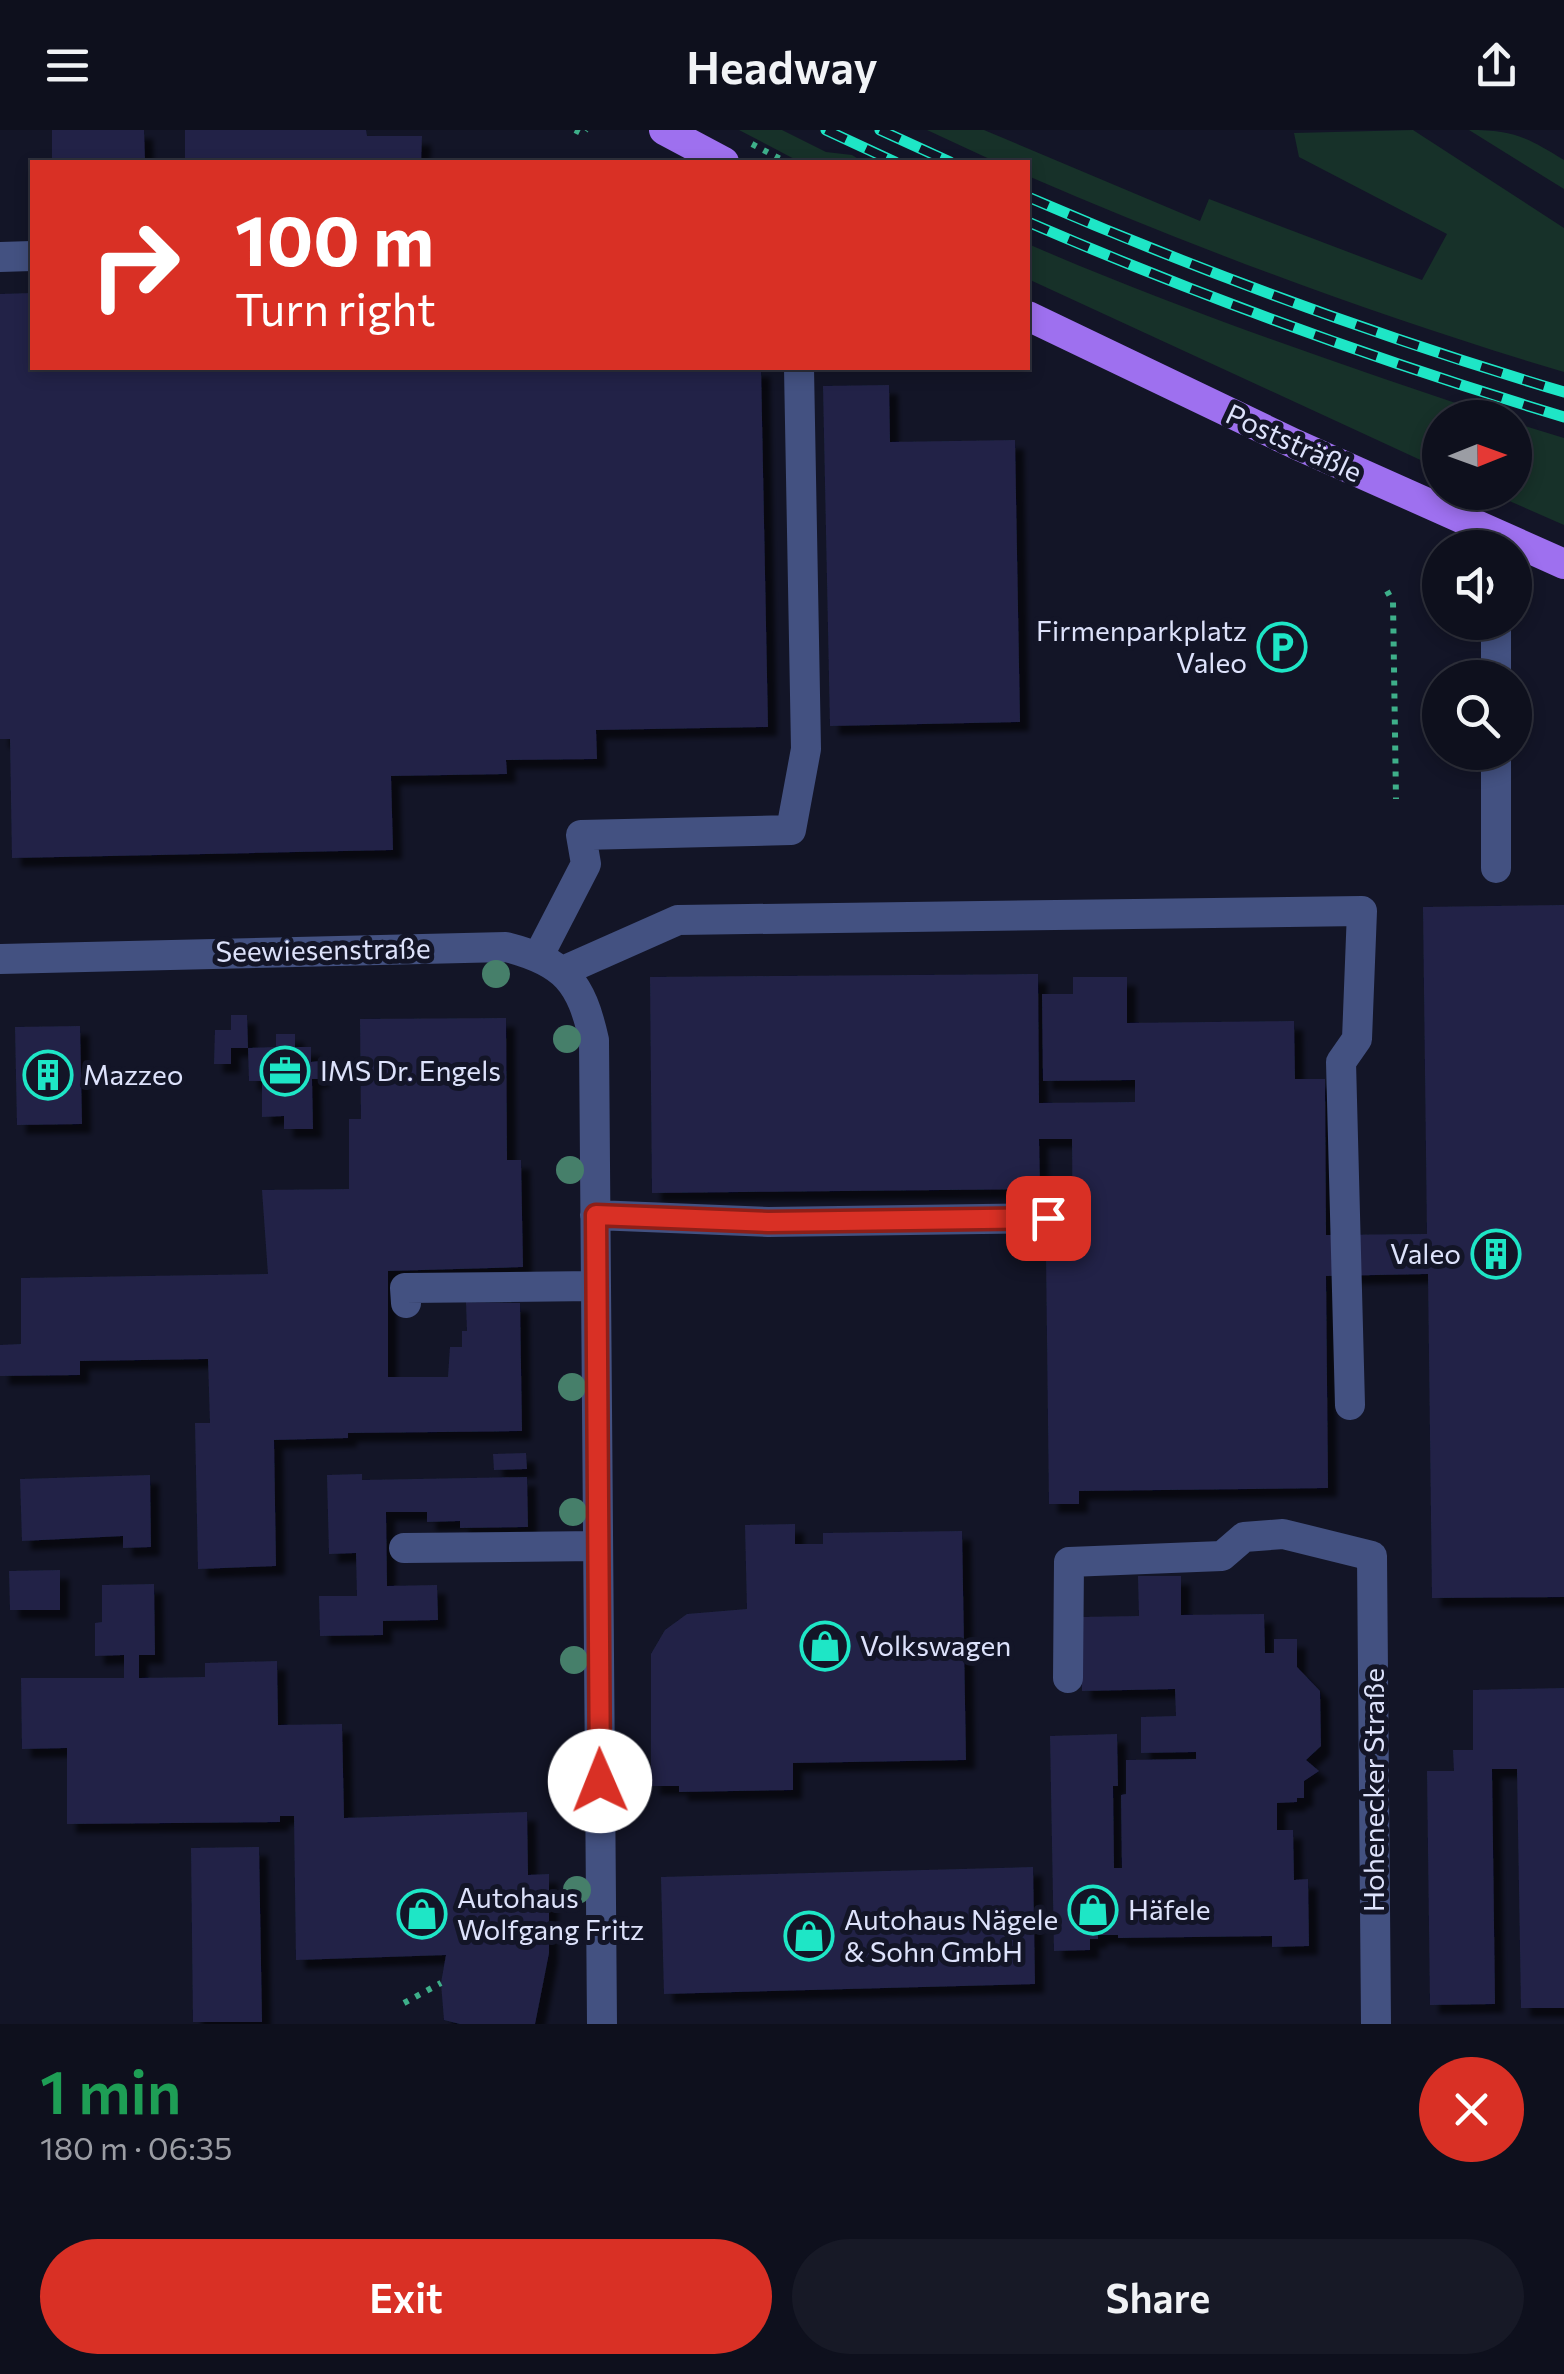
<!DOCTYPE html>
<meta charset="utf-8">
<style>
:root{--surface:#0e101d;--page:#171926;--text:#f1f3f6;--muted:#9b9da4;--line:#2e303b;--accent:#d93025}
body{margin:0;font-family:Commissioner,sans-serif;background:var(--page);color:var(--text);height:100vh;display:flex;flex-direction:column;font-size:38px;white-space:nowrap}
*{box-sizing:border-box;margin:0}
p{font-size:32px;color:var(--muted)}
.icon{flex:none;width:55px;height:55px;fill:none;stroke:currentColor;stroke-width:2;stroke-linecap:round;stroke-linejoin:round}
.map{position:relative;height:1894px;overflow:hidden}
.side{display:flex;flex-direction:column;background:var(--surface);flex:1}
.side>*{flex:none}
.hud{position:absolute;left:30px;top:30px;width:1000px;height:210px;border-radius:0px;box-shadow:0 5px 15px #0003,0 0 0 2px var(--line);background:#d93025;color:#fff;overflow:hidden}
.needle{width:65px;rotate:89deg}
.buttons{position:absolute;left:1422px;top:270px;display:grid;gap:20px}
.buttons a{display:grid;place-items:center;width:110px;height:110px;border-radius:50%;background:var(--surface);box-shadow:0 5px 15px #0003,0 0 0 2px var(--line);font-size:50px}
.pin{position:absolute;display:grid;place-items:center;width:85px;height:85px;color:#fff;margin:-42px;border-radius:20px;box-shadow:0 5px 15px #0006}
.me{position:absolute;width:110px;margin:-55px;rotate:359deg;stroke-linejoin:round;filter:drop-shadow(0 0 8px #0008)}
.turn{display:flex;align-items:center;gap:35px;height:210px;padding:0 40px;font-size:45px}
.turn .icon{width:130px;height:130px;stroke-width:2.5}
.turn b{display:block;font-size:70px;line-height:85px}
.round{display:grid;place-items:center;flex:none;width:105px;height:105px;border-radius:52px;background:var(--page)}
.overview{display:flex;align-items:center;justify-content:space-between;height:170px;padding:0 40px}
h1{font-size:60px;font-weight:600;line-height:75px;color:#1e9e55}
.action{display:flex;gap:20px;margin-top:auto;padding:20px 40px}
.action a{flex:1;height:115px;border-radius:60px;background:var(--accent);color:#fff;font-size:40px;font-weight:600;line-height:115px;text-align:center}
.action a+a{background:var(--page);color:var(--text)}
header{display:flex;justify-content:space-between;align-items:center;height:130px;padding:0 40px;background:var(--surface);font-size:45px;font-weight:600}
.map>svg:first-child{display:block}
</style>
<header><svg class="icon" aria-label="menu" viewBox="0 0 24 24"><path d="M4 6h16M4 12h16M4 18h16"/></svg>Headway<svg class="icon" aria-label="share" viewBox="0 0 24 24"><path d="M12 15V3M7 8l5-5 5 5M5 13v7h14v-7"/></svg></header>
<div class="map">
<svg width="1564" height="1894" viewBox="0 0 1564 1894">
<defs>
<filter id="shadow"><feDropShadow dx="9" dy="9" stdDeviation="2.5" flood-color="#0009"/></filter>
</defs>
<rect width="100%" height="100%" fill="#131527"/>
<path fill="#173129" d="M739 0H782L826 22 852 25 863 32H800Z
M927 0H984L1200 91 1209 69 1422 150 1447 104 1299 27 1294 3 1413 0 1564 98V242C1382 188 1202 121 1028 46V32H996Z
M1469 0C1513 0 1527 7 1564 30V59Z
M1028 114C1181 180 1339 234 1497 287L1440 288V339L1028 149Z
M1515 293 1564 308V395L1491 363 1515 362Z"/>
<path fill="#212346" filter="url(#shadow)" d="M52 0H144L145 32H52Z
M185 0H366L367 6H422L421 32H185Z
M32 163V238H398V242L499 240V238H761L768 597 596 600 597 629 506 630 507 644 391 646 393 720 12 728 10 609H0V164Z
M889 255 890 312 1015 310 1020 592 830 596 823 256Z
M1564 775V1467L1432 1468 1428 1144 1326 1146 1328 1358 1079 1361V1374H1049L1046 1124 1073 1123 1072 1009H1039L1040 1059 652 1063 650 847 1038 844 1039 973 1135 972V950L1043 951 1042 864H1073V847H1127V893L1294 891 1295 949H1325L1326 1105 1427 1104 1423 777Z
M231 885H247L248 918H231V934H214L215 900H231Z
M506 888 507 1030H521L523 1137 388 1141V1247H448L450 1217H462V1201H467L466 1172 520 1173 522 1301 348 1303V1308L274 1310 276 1436 198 1439 195 1293H210L208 1229 80 1231V1245L0 1246V1215L21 1214V1148L268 1144 262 1060 349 1059V989H361L360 889Z
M80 896 82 994 17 995 15 897Z
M276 904H295V917H311V932L320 931V949H312L313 999H284V986L262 987V951H249L248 918 276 917Z
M526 1323 527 1339 494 1340 493 1324Z
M362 1344V1350L527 1347 528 1397 460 1398V1391L427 1392V1382H386L387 1456 437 1455 438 1490 383 1491V1505L320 1506 319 1466H357L356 1423 329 1424 327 1345Z
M150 1345 151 1417 123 1418V1406L22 1411 20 1349Z
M795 1394V1414H823V1403L962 1401 966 1630 793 1633V1660L679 1662V1656H651V1524L665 1500 687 1484 747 1479 745 1395Z
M60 1440V1480H10L9 1441Z
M1138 1446H1181V1485L1264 1484 1265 1523H1274V1509H1297V1537L1320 1561 1321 1616 1306 1630 1319 1641 1304 1651V1668H1297V1672L1277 1673V1700H1293L1294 1750 1308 1749 1309 1816 1272 1817V1806L1118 1808V1805H1098V1809H1090V1820L1054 1821 1050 1606 1117 1604 1118 1656H1113L1114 1738H1122L1121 1665 1126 1664V1630L1196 1629V1622L1141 1623V1587L1176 1586 1175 1559 1082 1561 1081 1487 1139 1486Z
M154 1454 155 1525H139V1548L205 1547V1533L277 1531 278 1595 342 1594 344 1688 527 1682 528 1745 549 1744V1823L535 1894H460L444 1890 441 1853 446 1825 296 1830 294 1686H280V1692L67 1694V1618L22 1619 21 1548H124V1525L95 1526V1493L102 1492V1455Z
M1564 1558V1878H1521L1517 1639H1492L1495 1874 1430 1875 1427 1641H1454L1453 1620H1473V1560Z
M259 1717 262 1892H193L191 1718Z
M1033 1737 1035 1854 664 1864 661 1747Z"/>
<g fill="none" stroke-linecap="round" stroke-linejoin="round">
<path stroke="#3eaf8a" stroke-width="6" stroke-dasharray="5 8" stroke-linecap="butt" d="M575 0 583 4 586 0
M752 14 786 32
M1387 461 1393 472 1396 669
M404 1873 441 1853"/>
<path stroke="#435181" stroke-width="30" d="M0 127 32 126
M1496 492V548
M1496 738V622
M539 825 586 734 581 705 791 700 806 619 799 238
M0 829 506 817C565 832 581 852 594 910L602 1894
M563 841 678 790 1362 781 1357 909 1341 932 1350 1275
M595 1085 768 1092 1048 1088
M406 1173 405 1158 595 1156
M404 1418 598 1416
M1068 1548 1069 1432 1222 1426 1244 1407 1283 1404 1372 1426 1376 1894"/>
<path stroke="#9e70ef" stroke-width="30" d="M664 0 724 32
M1028 186 1295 314 1564 434"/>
<g stroke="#1ee6c6" stroke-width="11">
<path id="rail" d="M826 0 895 32
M880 0 950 32
M1028 67C1202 142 1382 208 1564 262
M1028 92C1202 167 1382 232 1564 287"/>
</g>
<use href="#rail" stroke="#131527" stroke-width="8" stroke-dasharray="22" stroke-linecap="butt"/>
</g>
<g fill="#467f6a">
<circle cx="496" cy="844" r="14"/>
<circle cx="567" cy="909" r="14"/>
<circle cx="570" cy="1040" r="14"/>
<circle cx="572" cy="1257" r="14"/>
<circle cx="573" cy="1382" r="14"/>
<circle cx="574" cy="1530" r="14"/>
<circle cx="576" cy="1635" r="14"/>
<circle cx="577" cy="1760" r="14"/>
</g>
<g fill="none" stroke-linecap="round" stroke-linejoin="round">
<g stroke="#8d1f18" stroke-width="25">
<path id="route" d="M600 1651 596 1085 768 1092 1048 1088"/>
</g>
<use href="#route" stroke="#d93025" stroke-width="18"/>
</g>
<defs>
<g id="parking-ring" transform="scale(2.5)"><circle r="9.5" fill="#131527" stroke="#1ee6c6" stroke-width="1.5"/><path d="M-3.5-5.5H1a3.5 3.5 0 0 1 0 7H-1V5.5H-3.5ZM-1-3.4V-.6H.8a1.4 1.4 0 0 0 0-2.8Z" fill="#1ee6c6"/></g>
<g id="office-ring" transform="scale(2.5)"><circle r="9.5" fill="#131527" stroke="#1ee6c6" stroke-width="1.5"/><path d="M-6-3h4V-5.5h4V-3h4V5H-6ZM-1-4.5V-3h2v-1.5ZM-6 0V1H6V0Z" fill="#1ee6c6"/></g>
<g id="building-ring" transform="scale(2.5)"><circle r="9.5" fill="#131527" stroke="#1ee6c6" stroke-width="1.5"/><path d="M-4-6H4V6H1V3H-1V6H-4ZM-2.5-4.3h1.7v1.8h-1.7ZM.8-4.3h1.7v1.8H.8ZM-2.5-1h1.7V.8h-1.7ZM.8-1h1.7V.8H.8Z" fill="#1ee6c6"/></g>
<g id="shop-ring" transform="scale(2.5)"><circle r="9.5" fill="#131527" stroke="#1ee6c6" stroke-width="1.5"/><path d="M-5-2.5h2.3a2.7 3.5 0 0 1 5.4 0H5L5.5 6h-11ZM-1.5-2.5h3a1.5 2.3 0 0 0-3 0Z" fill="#1ee6c6"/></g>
</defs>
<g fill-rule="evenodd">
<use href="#parking-ring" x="1282" y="517"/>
<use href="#office-ring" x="285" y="941"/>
<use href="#building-ring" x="48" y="945"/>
<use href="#building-ring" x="1496" y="1124"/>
<use href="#shop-ring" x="825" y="1516"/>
<use href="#shop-ring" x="1093" y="1780"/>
<use href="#shop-ring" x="422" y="1784"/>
<use href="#shop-ring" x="809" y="1806"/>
</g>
<g text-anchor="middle" stroke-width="10" stroke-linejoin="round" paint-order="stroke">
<g font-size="28" fill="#dde2fb" stroke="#131527">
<text transform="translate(1294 313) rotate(25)" y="10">Poststräßle</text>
<text transform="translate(323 820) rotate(-1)" y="10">Seewiesenstraße</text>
<text transform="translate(1374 1660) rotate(-90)" y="10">Hohenecker Straße</text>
</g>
<g font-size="28" fill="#dde2fb" stroke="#131527" text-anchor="start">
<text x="1247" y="511" text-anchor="end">Firmenparkplatz<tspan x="1247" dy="32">Valeo</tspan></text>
<text x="320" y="951">IMS Dr. Engels</text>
<text x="83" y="955">Mazzeo</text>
<text x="1461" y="1134" text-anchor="end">Valeo</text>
<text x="860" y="1526">Volkswagen</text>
<text x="457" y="1778">Autohaus<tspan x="457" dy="32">Wolfgang Fritz</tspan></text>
<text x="1128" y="1790">Häfele</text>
<text x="844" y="1800">Autohaus Nägele<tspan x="844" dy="32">&amp; Sohn GmbH</tspan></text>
</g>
</g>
</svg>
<div class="buttons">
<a><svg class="needle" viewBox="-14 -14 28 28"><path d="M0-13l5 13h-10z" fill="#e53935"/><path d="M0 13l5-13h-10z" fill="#9b9da4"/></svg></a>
<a><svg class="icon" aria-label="sound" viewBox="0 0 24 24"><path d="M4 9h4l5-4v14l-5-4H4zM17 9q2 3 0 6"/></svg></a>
<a><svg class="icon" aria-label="search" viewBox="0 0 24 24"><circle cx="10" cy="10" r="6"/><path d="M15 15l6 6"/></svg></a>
</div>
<div class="pin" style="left:1048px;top:1088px;background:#d93025"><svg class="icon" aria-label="arrive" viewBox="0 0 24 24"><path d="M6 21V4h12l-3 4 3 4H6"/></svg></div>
<svg class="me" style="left:600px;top:1651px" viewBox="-20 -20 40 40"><circle r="19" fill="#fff"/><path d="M0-13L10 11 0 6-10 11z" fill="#d93025"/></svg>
<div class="hud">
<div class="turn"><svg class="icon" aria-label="right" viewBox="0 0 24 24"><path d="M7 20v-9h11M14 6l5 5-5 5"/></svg><div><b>100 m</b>Turn right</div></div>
</div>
</div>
<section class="side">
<div class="overview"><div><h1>1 min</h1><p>180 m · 06:35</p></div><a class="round" style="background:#d93025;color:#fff"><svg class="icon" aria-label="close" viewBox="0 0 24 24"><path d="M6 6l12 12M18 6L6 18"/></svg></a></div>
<div class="action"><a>Exit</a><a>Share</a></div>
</section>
